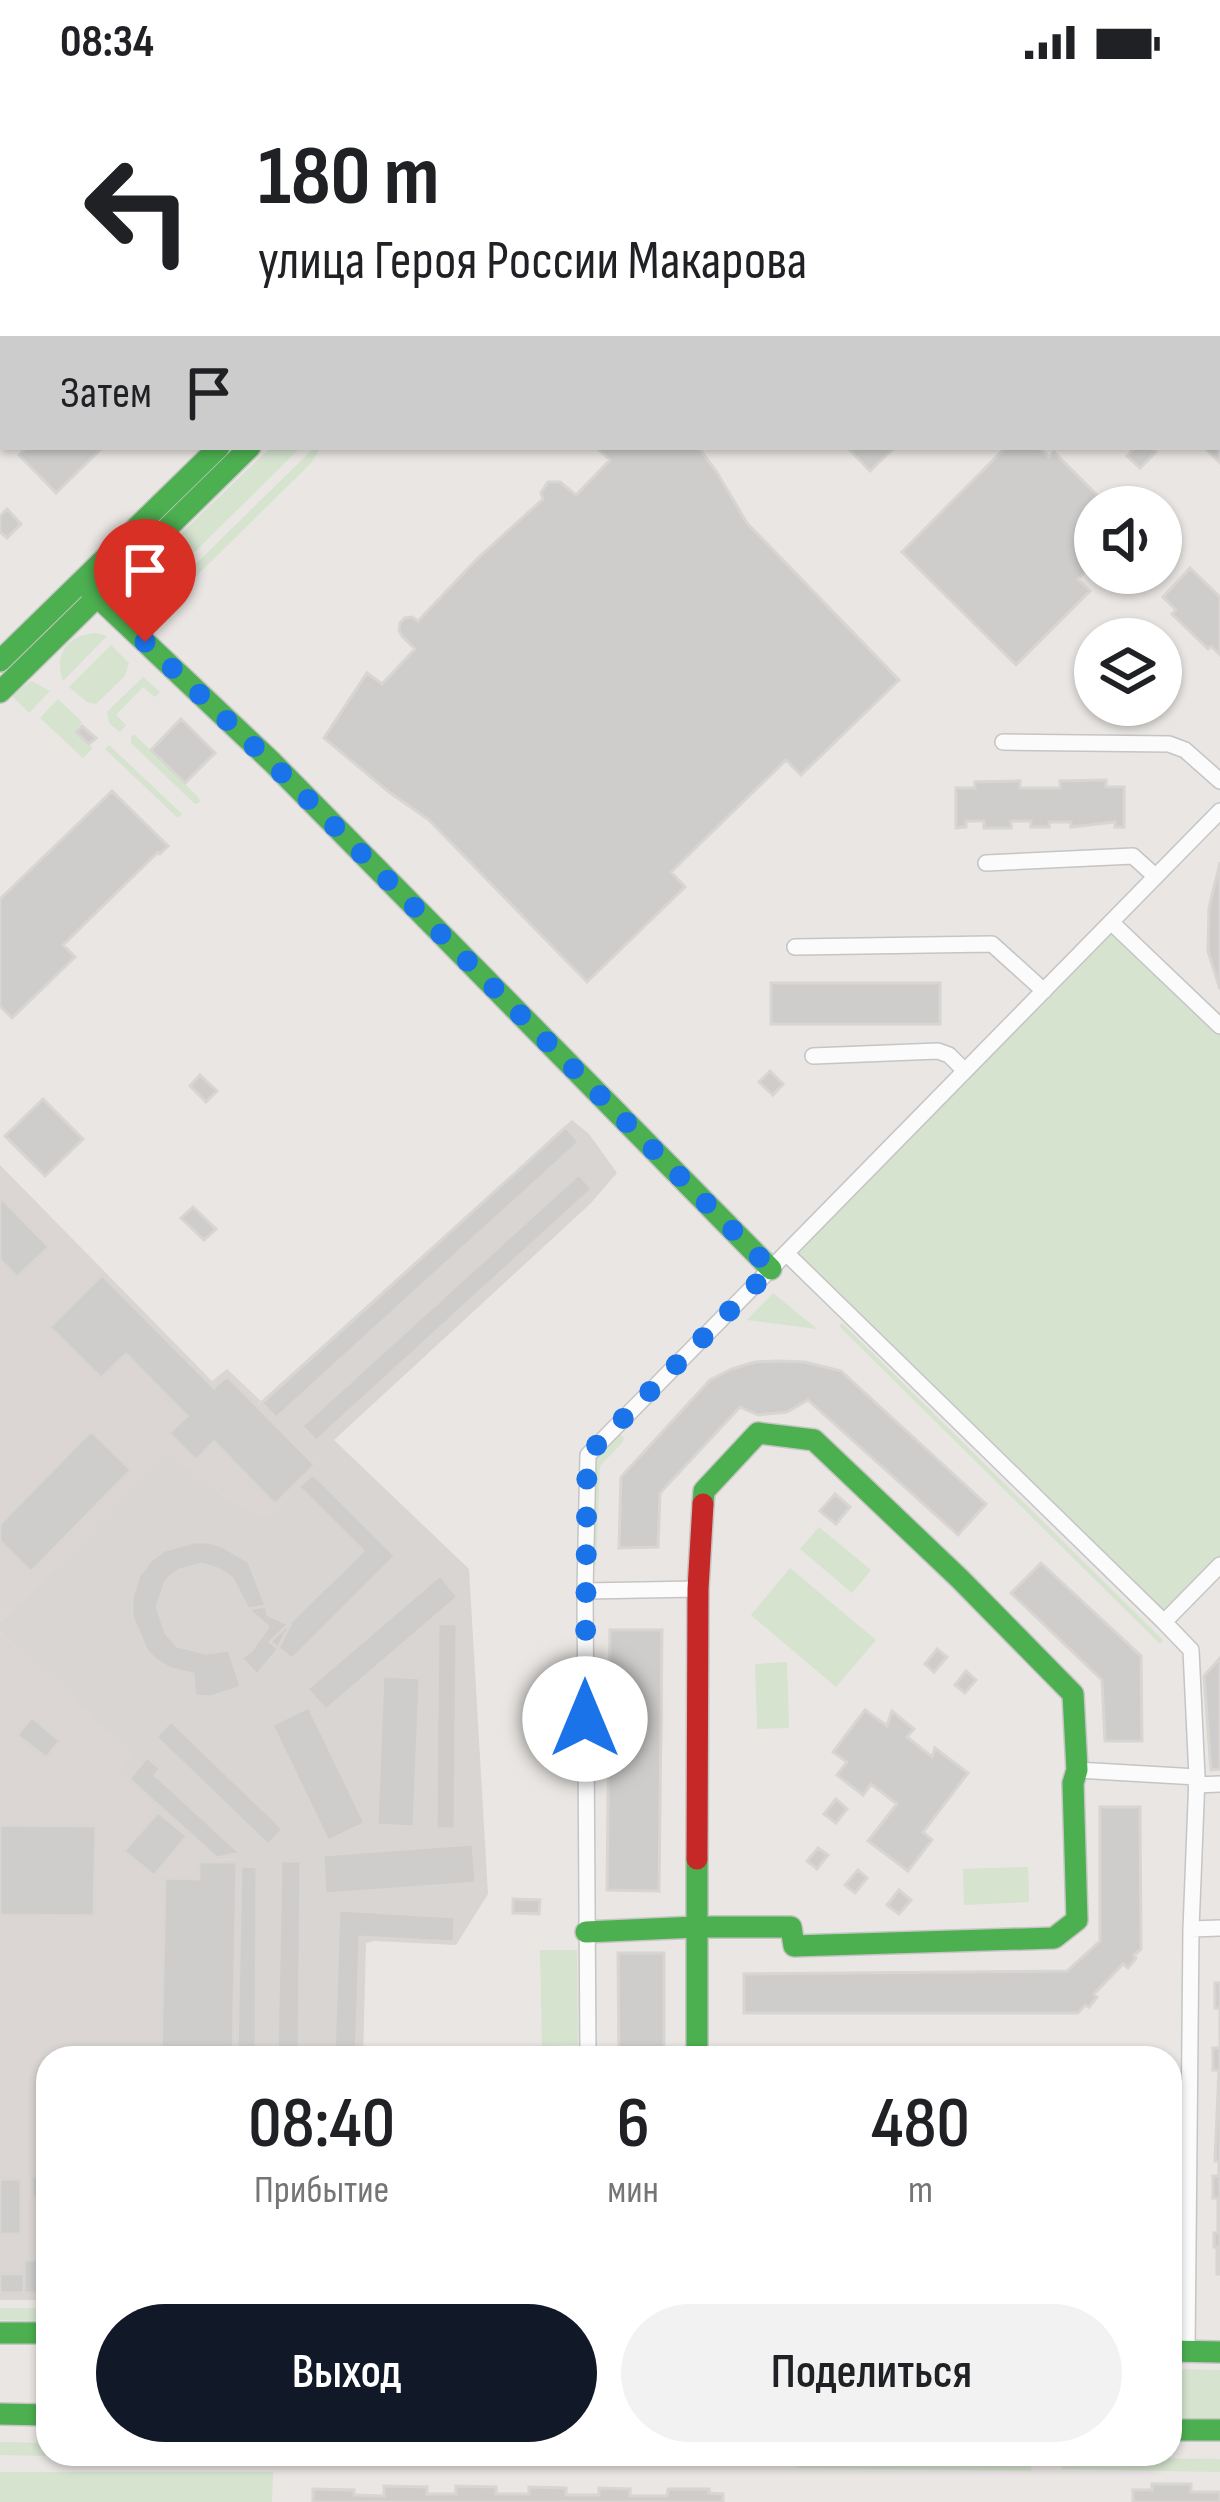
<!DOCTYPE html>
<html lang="ru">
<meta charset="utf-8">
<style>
:root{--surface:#fff;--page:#f2f2f2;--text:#202124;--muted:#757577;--accent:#111827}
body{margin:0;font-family:"Sofia Sans Condensed",sans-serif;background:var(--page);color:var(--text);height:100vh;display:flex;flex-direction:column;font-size:45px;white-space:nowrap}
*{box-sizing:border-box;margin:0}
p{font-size:39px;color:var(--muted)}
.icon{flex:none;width:66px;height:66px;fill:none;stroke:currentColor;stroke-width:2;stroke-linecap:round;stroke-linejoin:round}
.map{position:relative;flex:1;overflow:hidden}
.sheet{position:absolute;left:36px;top:1962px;width:1146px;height:420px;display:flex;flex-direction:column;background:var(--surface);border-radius:36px;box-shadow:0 3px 9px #0004}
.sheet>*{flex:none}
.guide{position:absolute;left:0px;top:0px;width:1221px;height:366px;box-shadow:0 3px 9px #0004;background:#fff;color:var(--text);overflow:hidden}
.fabs{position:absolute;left:1074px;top:402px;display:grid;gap:24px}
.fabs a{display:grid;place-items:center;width:108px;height:108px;border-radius:50%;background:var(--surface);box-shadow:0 3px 9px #0004;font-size:60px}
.pin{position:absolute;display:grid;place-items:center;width:102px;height:102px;color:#fff;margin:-123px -51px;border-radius:50% 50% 50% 0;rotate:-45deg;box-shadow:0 0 12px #0007}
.pin .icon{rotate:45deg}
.me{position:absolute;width:132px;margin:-66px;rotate:0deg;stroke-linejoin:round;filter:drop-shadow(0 0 9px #0008)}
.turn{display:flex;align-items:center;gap:42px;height:252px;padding:0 60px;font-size:54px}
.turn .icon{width:156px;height:156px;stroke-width:2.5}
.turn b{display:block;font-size:84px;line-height:102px}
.then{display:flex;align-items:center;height:114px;padding:0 60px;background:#0003;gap:24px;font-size:45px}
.eta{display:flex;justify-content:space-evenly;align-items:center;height:204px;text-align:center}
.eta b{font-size:72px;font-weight:600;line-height:84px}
.button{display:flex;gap:24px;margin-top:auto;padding:24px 60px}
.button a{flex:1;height:138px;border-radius:72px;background:var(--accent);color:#fff;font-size:48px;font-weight:600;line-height:138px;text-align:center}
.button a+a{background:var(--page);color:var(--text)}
.status{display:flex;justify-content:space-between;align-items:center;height:84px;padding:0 60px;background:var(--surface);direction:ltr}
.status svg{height:33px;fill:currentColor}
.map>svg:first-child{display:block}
</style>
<div class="status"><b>08:34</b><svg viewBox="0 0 49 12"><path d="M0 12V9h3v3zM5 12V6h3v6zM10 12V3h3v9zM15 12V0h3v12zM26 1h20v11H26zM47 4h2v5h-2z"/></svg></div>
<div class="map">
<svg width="1220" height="2418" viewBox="0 0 1220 2418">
<rect width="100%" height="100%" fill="#e9e6e3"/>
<path fill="#d9d5d3" d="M572 1036 589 1050 617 1089 590 1120 334 1356 469 1485 488 1810 456 1861 375 1857 366 1859 363 1974H235L238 1776 217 1775 117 1689 132 1670 0 1548V1538L168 1366 226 1414 261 1317Z"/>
<path fill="#dbd6d3" d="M0 1081 212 1297 227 1285 261 1317 259 1320 319 1380 266 1435 226 1414 168 1367 0 1538Z
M0 1548 133 1670 118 1689 217 1775 239 1776 235 1974H48V2216H0Z"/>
<path fill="#d5e3cf" d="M271 363H301L154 508 138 491Z
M315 363H319V366L311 379 167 521 161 514Z
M96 549 107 552 63 597C54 569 66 552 96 549Z
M111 561 129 579 125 592 96 620 87 618 69 603Z
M143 593 160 608 155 613 143 603 116 631 126 641 120 648 109 639 107 628Z
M31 597 50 607 29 629 12 612Z
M58 615 82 638 75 647 93 664 83 674 40 634Z
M135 651 199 714 200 718 195 720 131 659V652Z
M109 661 182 730 178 734 105 665Z
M1110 840 1220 945V1476L1165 1533 792 1170Z
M773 1209 817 1245 747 1236Z
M842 1239 1163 1556 1160 1560 839 1242Z
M620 1350 624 1354 622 1359 600 1382 596 1481 592 1482 593 1376 613 1354Z
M819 1443 871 1486 852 1509 800 1465Z
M790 1484 876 1556 836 1603 751 1531Z
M787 1578 789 1644 757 1645 755 1580Z
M1028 1783 1029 1818 964 1821 963 1785Z
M540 1866H577L578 1961 542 1962Z
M0 2224H48V2237L0 2236Z
M1170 2285 1220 2286V2341H1170Z
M0 2358 48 2359V2370H272V2376L0 2371Z
M309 2370 703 2372 702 2381 309 2378Z
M829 2372 1032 2375 1031 2387 794 2384Z
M1062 2373 1220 2375V2388L1062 2385Z
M0 2388H273L272 2418H0Z"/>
<path fill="#cfcdcc" stroke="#d8d5d2" stroke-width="3" d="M0 0H46L49 3H3V9Z
M778 0H866L869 3H781Z
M910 0H1002L999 3H907Z
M1220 324V379L1204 363H1218Z
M27 363H103L56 409 19 371Z
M603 363H698L716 387 747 439 899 596 801 691 786 676 671 788 685 803 587 898 429 736 389 708 324 654 367 589 382 600 415 565 402 552 399 546 400 539 405 534 412 533 418 537 477 475 543 415 541 409 548 398H560L576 411 610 376 599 366Z
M847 363H895L870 387Z
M1006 363H1038L1049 373 1054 368 1109 423H1095V479L1078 495 1090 507 1016 581 902 468Z
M1136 363H1151L1156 368 1140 384 1127 372Z
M7 425 21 440 7 454 0 448V432Z
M1190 484 1220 513V571L1211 562 1208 565 1172 530 1176 526 1163 513Z
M181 635 215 669 185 699 151 666Z
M82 642 96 654 89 660 76 648Z
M1106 696V703H1124V743H1115V738L1071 743V738H1049V743H1031V737H1011V744H984V737H966V743L956 744V704H975V698L1020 697V704H1060V697Z
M112 707 168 762 160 770 158 768 63 861 75 873 12 934 0 922V815Z
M1220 779V778V905L1208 867 1209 824Z
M771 899H940V940H771Z
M770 987 783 1000 773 1011 759 998Z
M200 991 217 1007 206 1018 190 1002Z
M43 1015 83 1055 45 1092 5 1052Z
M566 1043 579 1058 276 1334 262 1319Z
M579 1090 592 1105 316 1357 302 1342Z
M0 1113 49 1163 17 1193 0 1176Z
M193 1123 216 1145 204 1156 181 1134Z
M102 1191 214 1304 227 1292 315 1381 275 1420 214 1358 196 1376 169 1349 187 1332 126 1270 101 1294 50 1243Z
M778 1277 805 1278 841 1287 986 1420 958 1451 808 1316 787 1328 758 1331 740 1323 660 1409 658 1463 619 1464 621 1393 710 1296 732 1285 755 1278Z
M91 1347 131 1386 31 1488 0 1457V1440Z
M313 1390 395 1472 292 1575 270 1558 363 1467 299 1403Z
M835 1410 850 1423 836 1440 820 1427Z
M194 1458H209L222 1462 249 1478 266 1522 248 1525 232 1494 218 1485 202 1480 179 1486 166 1497 157 1523 166 1549 177 1562 205 1569 229 1566 241 1603 211 1613 195 1612 193 1590 171 1585 157 1577 147 1567 132 1532V1513L139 1492 151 1476 165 1466Z
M1041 1479 1141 1572 1142 1657H1105L1102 1596 1011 1509Z
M440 1491 458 1513 326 1626 307 1605Z
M266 1522 268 1531 290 1541 276 1568 257 1591 241 1574 251 1567 268 1543 248 1525Z
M438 1540H457L455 1745H436Z
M610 1546H662L659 1807 607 1806Z
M937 1565 947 1573 934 1588 925 1580Z
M1220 1574V1685L1211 1686 1204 1592Z
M966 1587 976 1596 965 1609 955 1601Z
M383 1592 420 1594 414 1743 377 1741Z
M309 1623 365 1739 328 1757 272 1641Z
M865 1626 887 1642 892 1627 914 1645 907 1653 932 1673 935 1664 968 1689 923 1748 932 1756 908 1787 868 1757 897 1720 871 1700 863 1711 837 1691 847 1678 833 1668Z
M32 1633 60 1657 46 1674 17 1651Z
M171 1637 283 1745 268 1761 156 1653Z
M147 1673 160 1685 155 1691 240 1769 217 1774 129 1695Z
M836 1715 847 1725 836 1739 824 1730Z
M1100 1723H1140L1141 1865 1134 1871 1136 1874 1128 1884 1123 1880 1094 1910 1097 1913 1089 1923 1085 1921 1078 1929H744V1890L1067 1887 1100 1857Z
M158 1728 187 1752 154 1792 124 1767Z
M0 1741 96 1742 94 1832 0 1831Z
M473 1760 476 1799 325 1810 323 1771Z
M818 1764 828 1771 817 1785 807 1777Z
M281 1777H301L299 1974H277Z
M199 1778H237L233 1974H161L165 1794 199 1795Z
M241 1782 257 1783 256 1974H237Z
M858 1786 867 1794 855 1809 845 1801Z
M899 1806 911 1816 899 1830 887 1821Z
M513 1815 540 1816 539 1830 513 1829Z
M339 1826 455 1833 454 1858 360 1853 356 1974H334Z
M618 1869H664V1974H619Z
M1215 1899H1220V2190H1217V2163H1214V2149H1218V2114H1213V2092H1219V2077H1215L1219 1986H1213V1964H1220V1924H1215Z
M32 2093H48V2113H32Z
M0 2095H21V2150H0Z
M24 2176H48V2209H24Z
M0 2190H24V2209H0Z
M1152 2400H1191V2408H1220V2418H1133V2406H1152Z
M384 2402 427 2403V2410H456V2402L496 2403V2410H529V2403L566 2404V2411H599V2404L630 2405V2412H667L668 2405H709V2409L723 2410V2418H313V2405L354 2406V2411L384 2412Z"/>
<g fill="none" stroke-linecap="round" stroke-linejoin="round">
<g stroke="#c5c5c5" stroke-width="18">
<path id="street" d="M1003 658 1169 660 1185 666 1220 697
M986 779 1133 772 1155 792
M1111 838 1220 942
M795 863 992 860 1044 907
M813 972 938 967 949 971 965 987
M786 1169 1164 1538
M585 1507 698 1505
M1077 1686 1197 1693
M1196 1701 1220 1700
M1191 1845 1220 1844
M588 1974 585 1507 588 1371 1220 727
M1187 2267 1191 1845 1197 1693 1191 1566 1164 1538 1220 1481"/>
</g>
<g stroke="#c5c5c4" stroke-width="24">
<path id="fast" d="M583 3 586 0
M87 503 272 678 771 1185
M0 577 219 363
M0 608 250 363
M586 1848 696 1843H791L794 1862 1054 1854 1077 1836 1073 1699 1077 1686 1073 1610 960 1495 814 1356 758 1349 704 1407 703 1420
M697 1974V1775
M0 2249H48
M1170 2267 1220 2268
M0 2330 48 2331
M1170 2346H1220"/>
</g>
<g stroke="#c5c5c4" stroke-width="24">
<path id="slow" d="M614 3 617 0"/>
</g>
<g stroke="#c5c5c4" stroke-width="24">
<path id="jam" d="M697 1775 698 1505 703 1420"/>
</g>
<use href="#street" stroke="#fcfbfb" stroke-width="15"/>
<use href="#fast" stroke="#4caf50" stroke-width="21"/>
<use href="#slow" stroke="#ffc107" stroke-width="21"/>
<use href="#jam" stroke="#c62828" stroke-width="21"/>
</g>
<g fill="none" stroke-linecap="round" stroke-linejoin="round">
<path stroke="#1a73e8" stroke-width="21" stroke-dasharray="0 37.8" d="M145 558 286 693 771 1185 587 1371 585 1635"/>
</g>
</svg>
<div class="fabs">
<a><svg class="icon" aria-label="sound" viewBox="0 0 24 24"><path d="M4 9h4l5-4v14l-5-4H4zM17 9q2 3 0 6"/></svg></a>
<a><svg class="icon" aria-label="layers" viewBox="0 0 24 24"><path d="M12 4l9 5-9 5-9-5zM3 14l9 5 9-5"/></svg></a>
</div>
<div class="pin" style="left:145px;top:558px;background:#d93025"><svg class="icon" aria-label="arrive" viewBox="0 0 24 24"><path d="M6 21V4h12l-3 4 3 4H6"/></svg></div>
<svg class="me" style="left:585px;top:1635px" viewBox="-20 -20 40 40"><circle r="19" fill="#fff"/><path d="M0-13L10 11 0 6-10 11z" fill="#1a73e8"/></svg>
<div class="guide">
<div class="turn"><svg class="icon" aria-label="left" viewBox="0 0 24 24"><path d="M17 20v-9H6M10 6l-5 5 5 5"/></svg><div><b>180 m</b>улица Героя России Макарова</div></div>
<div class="then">Затем<svg class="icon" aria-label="arrive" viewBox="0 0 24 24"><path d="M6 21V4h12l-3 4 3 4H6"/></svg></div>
</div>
<section class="sheet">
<div class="eta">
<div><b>08:40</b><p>Прибытие</p></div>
<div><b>6</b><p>мин</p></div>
<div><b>480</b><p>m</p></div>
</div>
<div class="button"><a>Выход</a><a>Поделиться</a></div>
</section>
</div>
